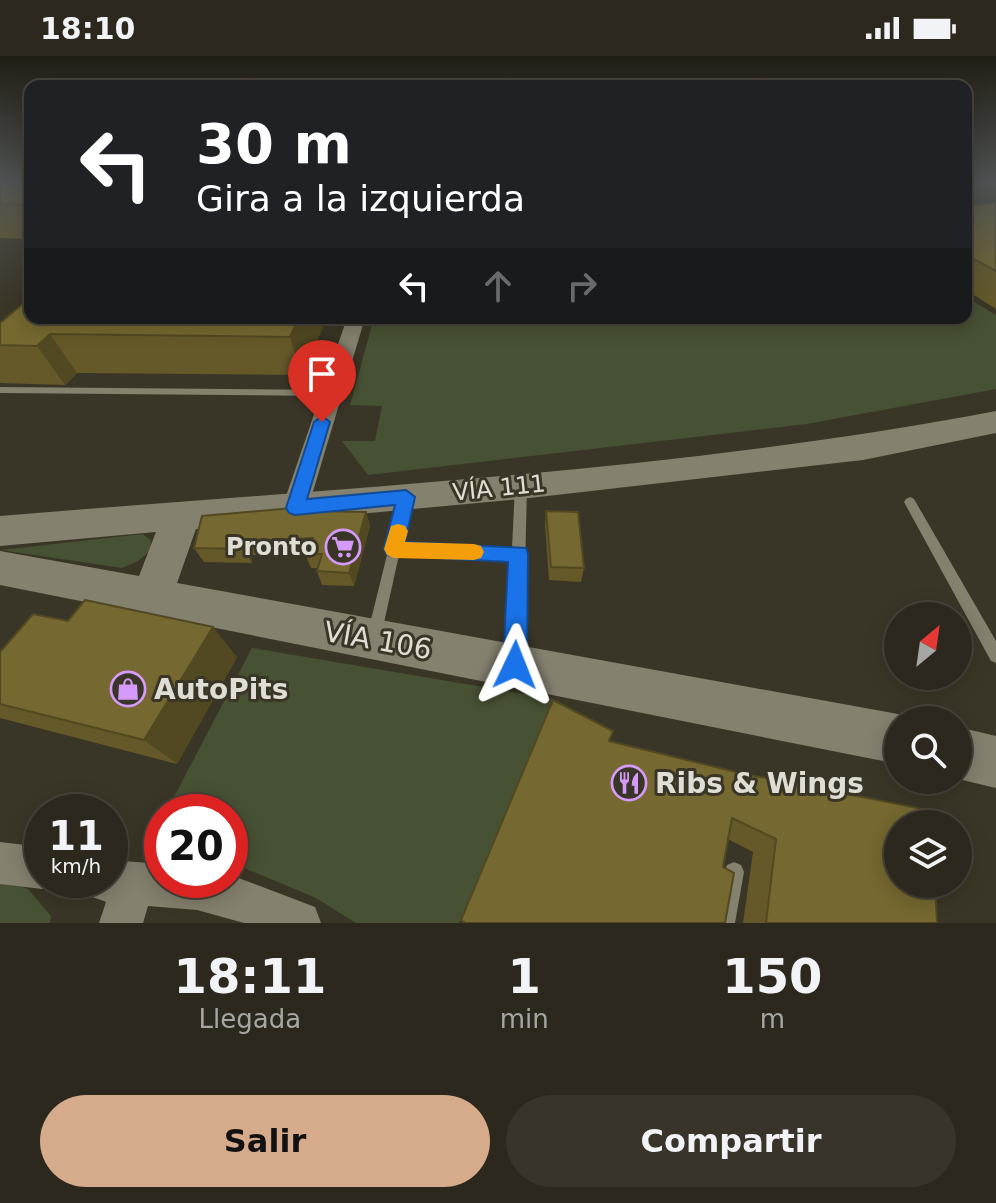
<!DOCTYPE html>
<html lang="es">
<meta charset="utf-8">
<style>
:root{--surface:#2c281d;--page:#38342a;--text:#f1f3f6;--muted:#a6a6a4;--line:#48443b;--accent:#d6ab8b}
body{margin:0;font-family:"DejaVu Sans",sans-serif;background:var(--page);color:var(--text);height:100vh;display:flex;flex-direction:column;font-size:30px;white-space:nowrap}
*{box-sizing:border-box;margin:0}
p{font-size:26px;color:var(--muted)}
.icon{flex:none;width:44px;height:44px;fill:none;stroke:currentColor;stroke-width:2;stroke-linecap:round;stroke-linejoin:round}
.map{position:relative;height:867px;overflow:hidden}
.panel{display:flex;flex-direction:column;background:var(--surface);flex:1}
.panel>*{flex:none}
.guide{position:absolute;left:24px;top:24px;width:948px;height:244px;border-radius:16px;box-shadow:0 4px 20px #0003,0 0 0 2px var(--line);background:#202124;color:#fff;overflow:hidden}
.needle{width:52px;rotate:29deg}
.buttons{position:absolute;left:884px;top:546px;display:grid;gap:16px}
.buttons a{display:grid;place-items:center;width:88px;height:88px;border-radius:50%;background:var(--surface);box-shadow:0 4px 20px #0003,0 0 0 2px var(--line);font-size:40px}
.speed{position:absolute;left:24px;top:738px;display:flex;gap:16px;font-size:40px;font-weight:700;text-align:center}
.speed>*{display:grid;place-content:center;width:104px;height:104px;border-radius:50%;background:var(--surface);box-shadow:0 4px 20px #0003,0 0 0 2px var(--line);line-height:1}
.speed small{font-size:20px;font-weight:400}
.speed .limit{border:12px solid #d22;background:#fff;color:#111}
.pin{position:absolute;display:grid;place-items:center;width:68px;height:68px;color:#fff;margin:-82px -34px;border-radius:50% 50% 50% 0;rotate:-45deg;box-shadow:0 0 8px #0007}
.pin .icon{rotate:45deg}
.me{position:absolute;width:88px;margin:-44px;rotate:2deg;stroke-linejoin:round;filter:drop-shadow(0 0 6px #0008)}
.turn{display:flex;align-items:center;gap:28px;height:168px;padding:0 40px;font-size:36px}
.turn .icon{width:104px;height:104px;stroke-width:2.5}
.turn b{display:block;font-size:56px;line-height:68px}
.lanes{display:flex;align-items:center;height:76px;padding:0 40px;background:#0003;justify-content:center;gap:40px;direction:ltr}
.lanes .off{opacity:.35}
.eta{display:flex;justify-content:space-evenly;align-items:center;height:136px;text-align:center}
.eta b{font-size:48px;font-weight:800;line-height:56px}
.cta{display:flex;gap:16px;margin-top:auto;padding:16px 40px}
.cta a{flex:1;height:92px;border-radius:48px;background:var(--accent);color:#111;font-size:32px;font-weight:800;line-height:92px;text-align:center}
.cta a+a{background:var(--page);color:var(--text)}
.status{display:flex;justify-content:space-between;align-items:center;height:56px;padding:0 40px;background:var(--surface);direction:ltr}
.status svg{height:22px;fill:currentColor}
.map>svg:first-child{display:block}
</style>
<div class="status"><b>18:10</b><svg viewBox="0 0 49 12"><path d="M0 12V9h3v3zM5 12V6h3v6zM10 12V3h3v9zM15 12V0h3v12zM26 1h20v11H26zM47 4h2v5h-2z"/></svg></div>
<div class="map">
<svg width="996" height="867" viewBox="0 0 996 867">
<rect width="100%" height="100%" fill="#3a3627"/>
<path fill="#475133" d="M966 241 996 259V333L807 368 368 419 342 385H375L382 350 350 349 374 262H966Z
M143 478 151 485 150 495 138 505 122 512 1 494Z
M252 592 554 643 459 867H356L316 842 230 806V756H166Z
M0 824 28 833 51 860 50 867H0Z"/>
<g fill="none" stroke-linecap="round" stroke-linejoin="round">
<path fill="#84816f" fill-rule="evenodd" d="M0 331 331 334 336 337 331 340 0 337Z
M521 426 527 430 523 602 520 607 515 609 510 607 507 602 512 503 399 499 381 580 379 585 374 587 369 585 367 580 402 438H410L412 441 402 488 512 492 515 430Z
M910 441 914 443 996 585V607L991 605 904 446 906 443Z
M734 806 741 809 744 816 735 867H715L724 816 727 809Z"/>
<path fill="#84816f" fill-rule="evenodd" d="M347 262H365L308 452 304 459 295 462 286 459 282 452Z
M0 786 42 791V824H58L57 827 42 833 0 828Z
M110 804 162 808V824H230V819L236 821 315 851 321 867H244L197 854 148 850 143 867H99L106 846 87 839 81 824H110Z"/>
<path fill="#84816f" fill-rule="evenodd" d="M996 355V377L863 404 521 443 196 473 177 527 898 658 913 664H898V708L0 529V495L139 520 156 476 0 490V460C331 432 670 417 996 355Z
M958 671 996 680V732L958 723Z"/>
</g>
<path fill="#655929" d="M0 126H30V183L0 182Z
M996 147V253L966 234V150Z
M327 262 302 319 77 317 65 329 0 327V267Z
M317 455 366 456 370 470 354 530 322 529 317 515 318 512H311L305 498 306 496 252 499V507L204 506 194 492Z
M546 455 584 512 581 526 549 524 545 469Z
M0 596 237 601 177 708 0 662Z
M609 685 937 867H743L753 796 728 783 723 811 725 867H463L461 864Z"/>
<path fill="#524922" d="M299 262H327L302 319 290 281Z
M50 278 77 317 65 329 37 290Z
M366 456 370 470 354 530 349 517Z
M244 485 252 499V507L244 493Z
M213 571 237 601 177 708 144 684Z"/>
<path fill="#756830" stroke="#524922" stroke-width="2" d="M0 126H30V149L0 148Z
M995 147H996V215L966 199V150Z
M30 242V262H299L290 281 50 278 37 290 0 289V267Z
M316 450 314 455 366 456 349 517 317 515 322 498H305L313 482 244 485V493L194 492 202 460Z
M546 455 578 456 584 512 551 511Z
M85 544 213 571 144 684 0 648V596L33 558 68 565Z
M553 644 613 675 609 685 740 717 933 755V768H898V828H935L937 867H766L776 783 732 762 723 811 734 817 725 867H466L461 864Z"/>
<linearGradient id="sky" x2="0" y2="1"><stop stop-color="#201e15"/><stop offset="0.51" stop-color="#4f5252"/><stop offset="1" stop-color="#4f5252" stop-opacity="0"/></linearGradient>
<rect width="996" height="247" fill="url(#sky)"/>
<path fill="#1a73e8" stroke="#114b97" stroke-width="2" d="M322 360 330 366 307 443 406 434 415 441 405 486 526 492 528 498 527 609 523 617 515 620 507 617 503 609 508 506 387 499 384 493 395 449 295 459 289 457 286 452 314 366Z"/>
<path fill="#f59e0b" d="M398 468 405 470 408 475 405 486 474 488 481 490 484 496 481 502 474 504 394 502 387 499 384 493 391 470Z"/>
<defs>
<g id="supermarket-ring" transform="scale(1.8)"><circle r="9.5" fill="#3a3627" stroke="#d69bfa" stroke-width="1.5"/><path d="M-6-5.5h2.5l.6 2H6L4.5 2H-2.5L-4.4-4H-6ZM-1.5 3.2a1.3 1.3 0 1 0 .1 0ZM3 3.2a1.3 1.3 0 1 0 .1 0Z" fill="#d69bfa"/></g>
<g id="shop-ring" transform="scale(1.8)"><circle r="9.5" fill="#3a3627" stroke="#d69bfa" stroke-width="1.5"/><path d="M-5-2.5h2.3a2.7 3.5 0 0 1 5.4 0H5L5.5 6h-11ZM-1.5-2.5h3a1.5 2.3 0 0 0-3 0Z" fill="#d69bfa"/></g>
<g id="restaurant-ring" transform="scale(1.8)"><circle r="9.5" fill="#3a3627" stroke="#d69bfa" stroke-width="1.5"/><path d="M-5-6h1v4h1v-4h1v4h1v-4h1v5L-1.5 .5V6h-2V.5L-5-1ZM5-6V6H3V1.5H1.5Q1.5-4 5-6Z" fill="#d69bfa"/></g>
</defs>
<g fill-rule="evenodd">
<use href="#supermarket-ring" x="343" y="491"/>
<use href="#shop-ring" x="128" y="633"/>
<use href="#restaurant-ring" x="629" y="727"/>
</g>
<g text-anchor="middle" stroke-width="6" stroke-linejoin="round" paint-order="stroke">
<g font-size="24" fill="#e0ded4" stroke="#3a3627">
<text transform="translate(499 432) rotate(-6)" y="8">VÍA 111</text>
</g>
<g font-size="24" font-weight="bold" fill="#e0ded4" stroke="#3a3627" text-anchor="end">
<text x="317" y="499">Pronto</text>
</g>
<g font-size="28" fill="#e0ded4" stroke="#3a3627">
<text transform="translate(378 584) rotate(10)" y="10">VÍA 106</text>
</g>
<g font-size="28" font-weight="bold" fill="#e0ded4" stroke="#3a3627" text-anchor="start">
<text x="154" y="643">AutoPits</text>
<text x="655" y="737">Ribs &amp; Wings</text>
</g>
</g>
</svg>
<div class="buttons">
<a><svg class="needle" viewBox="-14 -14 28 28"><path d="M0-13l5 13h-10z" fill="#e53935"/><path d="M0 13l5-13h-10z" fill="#a6a6a4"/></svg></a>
<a><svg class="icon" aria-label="search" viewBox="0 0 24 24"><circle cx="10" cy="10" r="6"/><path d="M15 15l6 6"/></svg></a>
<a><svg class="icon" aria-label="layers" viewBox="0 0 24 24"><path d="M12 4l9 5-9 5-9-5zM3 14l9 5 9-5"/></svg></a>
</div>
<div class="speed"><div>11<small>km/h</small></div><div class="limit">20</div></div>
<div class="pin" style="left:322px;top:366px;background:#d93025"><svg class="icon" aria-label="arrive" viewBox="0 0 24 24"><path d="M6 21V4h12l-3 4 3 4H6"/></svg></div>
<svg class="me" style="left:515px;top:609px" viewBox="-20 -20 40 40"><path d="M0-17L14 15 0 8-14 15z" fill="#1a73e8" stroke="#fff" stroke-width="4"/></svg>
<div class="guide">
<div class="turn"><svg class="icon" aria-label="left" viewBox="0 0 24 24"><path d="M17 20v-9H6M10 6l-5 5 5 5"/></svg><div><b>30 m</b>Gira a la izquierda</div></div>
<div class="lanes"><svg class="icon" aria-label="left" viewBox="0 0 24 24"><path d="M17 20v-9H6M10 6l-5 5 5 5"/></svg><svg class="icon off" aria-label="ahead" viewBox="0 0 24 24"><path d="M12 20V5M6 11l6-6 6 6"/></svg><svg class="icon off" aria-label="right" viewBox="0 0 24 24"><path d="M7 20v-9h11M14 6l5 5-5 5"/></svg></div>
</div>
</div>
<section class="panel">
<div class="eta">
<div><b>18:11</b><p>Llegada</p></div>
<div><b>1</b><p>min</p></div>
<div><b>150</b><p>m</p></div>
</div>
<div class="cta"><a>Salir</a><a>Compartir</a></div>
</section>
